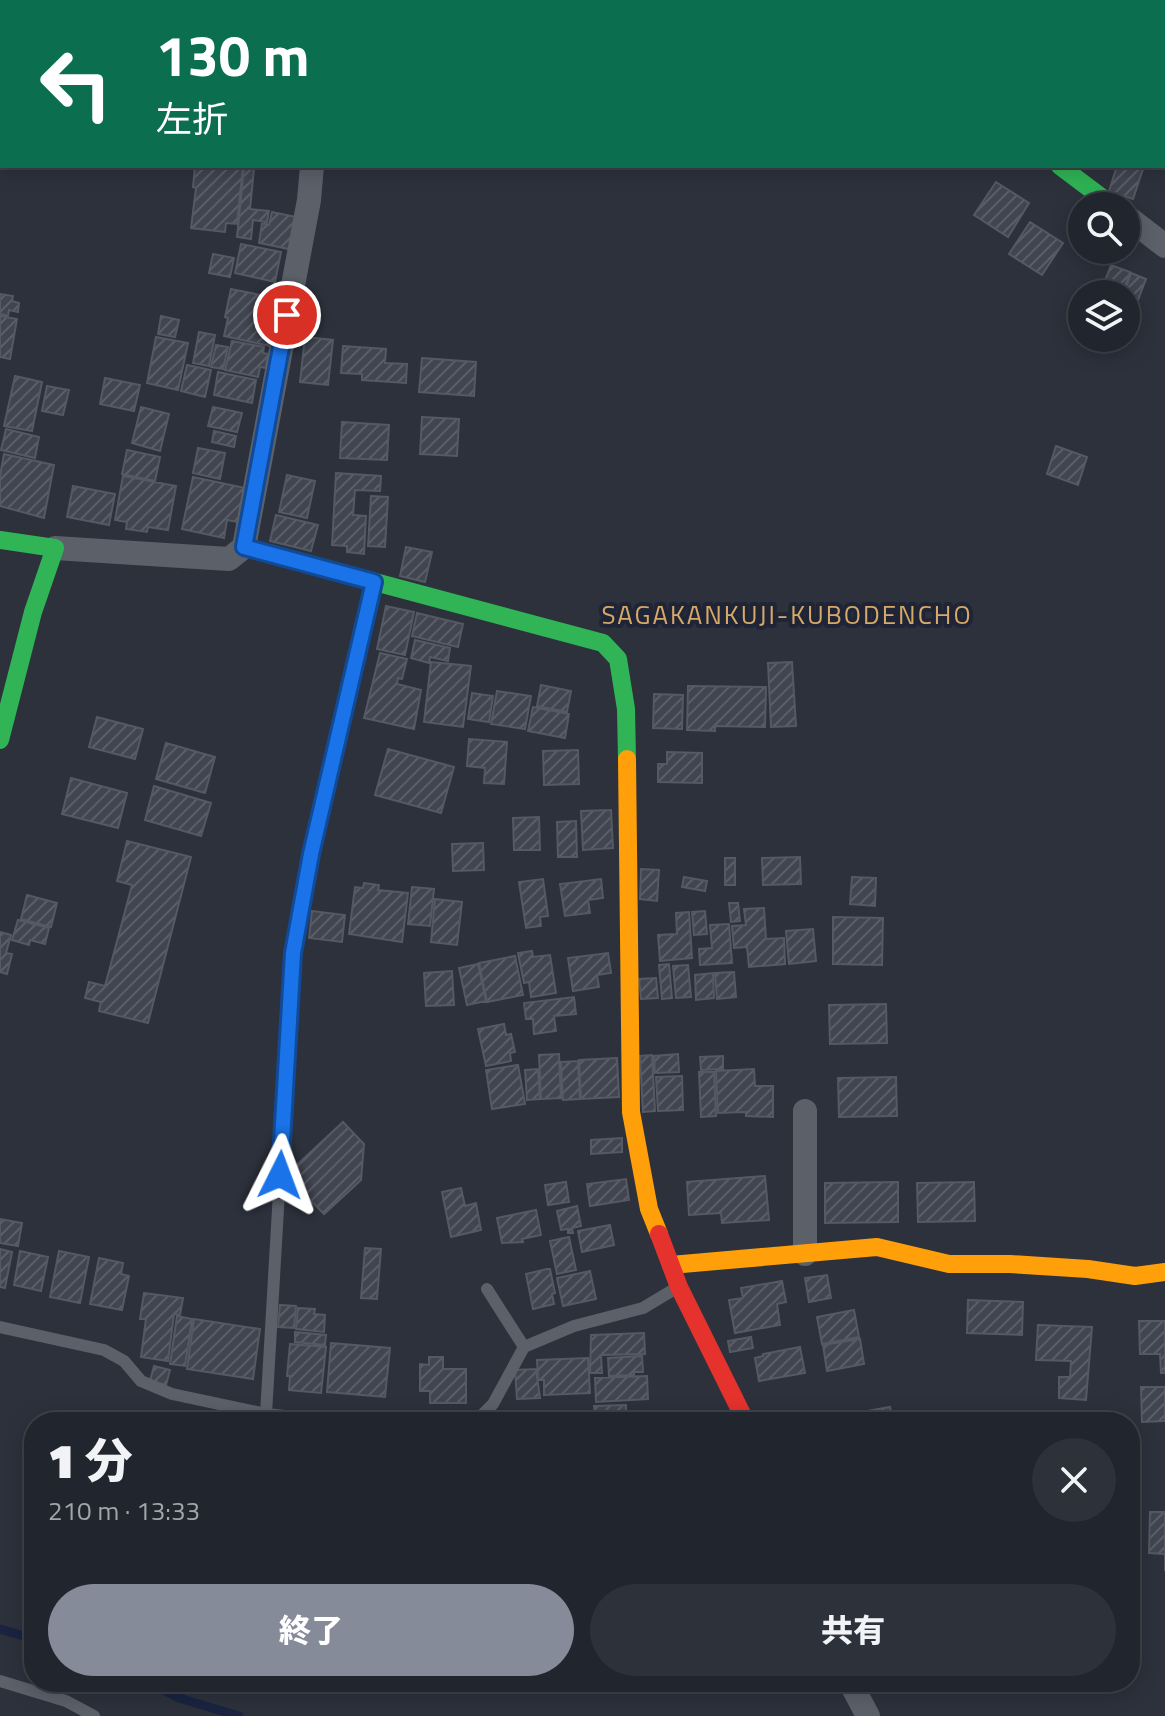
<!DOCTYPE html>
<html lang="ja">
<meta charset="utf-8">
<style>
:root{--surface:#21252d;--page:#2d3139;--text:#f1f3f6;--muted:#a2a5aa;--line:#3e4249;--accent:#868b9a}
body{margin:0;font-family:"Titillium Web","Noto Sans JP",sans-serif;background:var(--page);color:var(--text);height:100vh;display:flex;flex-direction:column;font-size:30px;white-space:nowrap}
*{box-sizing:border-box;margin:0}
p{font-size:26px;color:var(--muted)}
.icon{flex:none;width:44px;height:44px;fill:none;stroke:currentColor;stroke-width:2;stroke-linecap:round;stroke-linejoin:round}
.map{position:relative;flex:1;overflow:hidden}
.drawer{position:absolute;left:24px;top:1412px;width:1116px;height:280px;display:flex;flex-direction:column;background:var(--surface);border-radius:32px;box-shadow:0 4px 20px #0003,0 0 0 2px var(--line)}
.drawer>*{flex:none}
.top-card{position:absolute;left:0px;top:0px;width:1166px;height:168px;box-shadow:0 4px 20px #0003,0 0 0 2px var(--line);background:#0b6e4f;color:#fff;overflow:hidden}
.fabs{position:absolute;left:1068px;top:192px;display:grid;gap:16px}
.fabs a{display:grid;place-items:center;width:72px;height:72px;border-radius:50%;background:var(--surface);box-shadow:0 4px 20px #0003,0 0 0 2px var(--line);font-size:40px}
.pin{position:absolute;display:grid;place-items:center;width:68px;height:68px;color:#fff;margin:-34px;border:4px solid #fff;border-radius:50%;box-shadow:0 2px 8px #0007}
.me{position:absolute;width:88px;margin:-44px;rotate:3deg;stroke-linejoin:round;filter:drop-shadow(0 0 6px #0008)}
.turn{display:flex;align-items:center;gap:28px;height:168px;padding:0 24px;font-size:36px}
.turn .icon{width:104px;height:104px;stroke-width:2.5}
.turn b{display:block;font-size:56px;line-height:68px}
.round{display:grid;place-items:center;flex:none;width:84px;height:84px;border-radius:42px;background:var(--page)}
.summary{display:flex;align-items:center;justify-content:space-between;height:136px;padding:0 24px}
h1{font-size:48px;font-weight:800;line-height:60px}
.cta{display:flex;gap:16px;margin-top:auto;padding:16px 24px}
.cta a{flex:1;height:92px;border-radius:48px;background:var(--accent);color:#fff;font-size:32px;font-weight:800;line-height:92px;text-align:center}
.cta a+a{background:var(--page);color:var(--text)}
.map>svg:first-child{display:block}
</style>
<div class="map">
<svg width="1165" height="1716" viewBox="0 0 1165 1716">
<defs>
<pattern id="building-hatch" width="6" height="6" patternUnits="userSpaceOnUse" patternTransform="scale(2)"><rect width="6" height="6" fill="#414550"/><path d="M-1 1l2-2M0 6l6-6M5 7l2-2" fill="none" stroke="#5a5e68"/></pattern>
</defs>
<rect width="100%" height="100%" fill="#2c313c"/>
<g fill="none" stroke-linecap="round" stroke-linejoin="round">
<path stroke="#1a2440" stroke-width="9" d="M0 1629 34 1639
M149 1682 179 1698 239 1716"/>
</g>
<path fill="url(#building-hatch)" stroke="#545963" stroke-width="2" d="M195 166H243L237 224 226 223 225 232 191 228 196 188 193 187Z
M1117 166H1144L1133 199 1109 191Z
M244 168 254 169 250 209 269 211 267 222 253 220 251 239 237 237Z
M996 182 1029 203 1008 237 974 215Z
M272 212 296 217 289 249 259 243 262 223 269 225Z
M1030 222 1063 243 1042 275 1009 254Z
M241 244 281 252 275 282 235 273Z
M213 254 234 258 230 277 209 273Z
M1111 265 1130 272 1122 294H1100Z
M1131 273 1146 279 1130 321 1126 320V294H1124Z
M231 289 280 299 270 346 224 336 228 318 225 317Z
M0 294 13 296 12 301 19 303 18 312 9 310 8 316 0 314Z
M0 316 17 319 10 359 0 357Z
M161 316 179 320 175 337 158 334Z
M199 332 215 335 209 366 193 363Z
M156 337 188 343 178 390 147 383Z
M305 337 333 340 328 385 300 382Z
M232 341 264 347 263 353 268 354 266 368 260 367 258 377 225 370Z
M216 345 228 347 223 369 211 367Z
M343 346 386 349 385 363 407 364 406 383 362 380V374L341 373Z
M422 358 476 362 474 396 419 392Z
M187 365 211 370 205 397 181 391Z
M218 372 256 380 252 403 214 395Z
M15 376 42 382 32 431 4 426Z
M105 378 140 385 134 411 100 404Z
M47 386 69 390 63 415 42 411Z
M141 407 169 414 160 451 132 443Z
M213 407 242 413 237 432 208 426Z
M422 417 459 419 457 456 420 454Z
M342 422 389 425 387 460 340 458Z
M6 429 39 437 35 458 1 450Z
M214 431 236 436 234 447 212 442Z
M1056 446 1087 457 1078 485 1047 474Z
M198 448 225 453 220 479 193 473Z
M127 450 160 457 155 481 122 474Z
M4 454 54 465 44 518 0 506V476Z
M336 473 381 476 380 491 355 490 353 515 366 516 364 554 347 552V546L332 545Z
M287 475 315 481 307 518 279 512Z
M123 476 176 486 168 530 148 527 147 532 126 529 127 522 115 520Z
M193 477 245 488 238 522 227 520 224 538 182 529Z
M73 486 115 494 109 525 67 517Z
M371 496 388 497 385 547 368 546Z
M276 515 318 525 311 551 270 541Z
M406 547 432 552 425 582 400 576Z
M386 606 414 612 405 655 377 649Z
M417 613 463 624 458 647 412 636Z
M415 640 450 648 448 661 430 657 429 663 411 658Z
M380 653 407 659 402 679 398 678 397 684 421 690 414 729 364 718Z
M431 662 471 666 463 727 424 722Z
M792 662 796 726 771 727 768 663Z
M541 685 571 691 567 712 537 706Z
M688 686 766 687 765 727 715 726V731L687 730Z
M497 691 531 696 525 729 491 724Z
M472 693 493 696 489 722 468 719Z
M654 694 683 695 682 729 653 728Z
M533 707 569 714 565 738 528 731Z
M97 717 143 729 135 759 89 747Z
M469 739 507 742 504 784 484 783 485 768 467 766Z
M166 743 215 757 205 793 156 779Z
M388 749 454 767 441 813 375 795Z
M578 750 579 784 544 785 543 751Z
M667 752 702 753V783L658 782V764H667Z
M71 778 127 793 118 828 62 814Z
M154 786 211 803 201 836 145 820Z
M611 810 613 848 583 850 581 811Z
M539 817 540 850H514L513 818Z
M576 821 577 857H558L557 822Z
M127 841 191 857 148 1023 99 1011 101 1002 85 998 89 982 105 986 132 885 117 881Z
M483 843 484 870 453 871 452 844Z
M800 857 801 884 763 885 762 858Z
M725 858H735V885H725Z
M641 869 659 870 657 901 640 899Z
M684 877 707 881 705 891 682 887Z
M852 877 876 878 875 906 850 904Z
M543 879 548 916 540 917 541 926 526 928 519 882Z
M601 879 603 898 588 900 590 913 565 916 560 884Z
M364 883 379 885 378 890 408 893 402 942 349 934 355 887 363 888Z
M412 887 434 889 430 926 408 924Z
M27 895 57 903 51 927 21 919Z
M435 899 462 902 457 945 431 942Z
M729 903H738L740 921 731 922Z
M764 908 766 939 784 938 785 964 749 967 747 947 734 948 732 926 746 925 744 909Z
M312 911 345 915 342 942 309 938Z
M705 911 707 934 694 935 692 912Z
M689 912 692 958 660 961 658 935 677 934 676 913Z
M833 917 883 918 882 965 833 964Z
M18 920 49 928 45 944 30 940 29 945 12 940Z
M729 924 732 963 700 965 699 949 712 948 710 925Z
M813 929 816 961 789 964 786 931Z
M0 932 11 935 6 953 12 954 7 974 0 972Z
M532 951 533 957 550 955 556 993 531 997 529 982 524 983 518 953Z
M608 953 611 973 597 975 599 987 573 991 568 958Z
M515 956 523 995 487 1002 479 963Z
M478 964 486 1001 467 1005 459 968Z
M669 964 672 998 662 999 659 965Z
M688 965 691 997 676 998 673 966Z
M452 971 454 1005 426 1006 424 973Z
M734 972 736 997 717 999 715 973Z
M713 973 714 998 696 1000 695 975Z
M656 978 658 998 641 999 639 979Z
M574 997 576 1014 554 1016 556 1031 534 1034 533 1019H526L524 1003Z
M886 1004 887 1043 830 1044 829 1005Z
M504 1024 506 1035 511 1034 515 1052 510 1053 511 1061 486 1066 478 1029Z
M559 1054 561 1098 541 1099 539 1055Z
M678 1054 679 1072 655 1073 654 1056Z
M652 1055 655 1111 643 1112 640 1056Z
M723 1056V1069L701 1070 700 1057Z
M617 1058 619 1097 581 1099 579 1060Z
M578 1061 580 1099 563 1100 561 1062Z
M518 1065 525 1104 492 1109 486 1070Z
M538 1069 540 1099 527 1100 525 1070Z
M754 1069 755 1086H773V1117L746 1116V1112L718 1113 716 1071Z
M699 1072H714L716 1116 701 1117Z
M682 1076 683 1110 658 1111 656 1077Z
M896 1077 897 1116 839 1117 838 1078Z
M343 1122 364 1144 361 1180 324 1214 286 1175Z
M622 1138V1152L591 1154V1140Z
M765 1176 769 1220 722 1223 721 1213 689 1215 687 1182Z
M626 1179 629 1200 590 1206 587 1184Z
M566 1182 569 1202 548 1205 545 1185Z
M898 1182V1222L825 1223V1183Z
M974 1182 975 1221 918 1222 917 1183Z
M461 1188 465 1206 476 1203 481 1230 451 1237 442 1192Z
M577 1206 581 1226 572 1228 573 1233H568V1229L561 1230 557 1211Z
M536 1210 541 1235 522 1239 523 1242 502 1243 497 1218Z
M0 1219 22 1223 18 1246 0 1243Z
M610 1225 614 1245 582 1252 578 1231Z
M569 1237 576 1270 557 1274 550 1241Z
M365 1248 381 1249 377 1299 361 1298Z
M0 1249 12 1252 5 1288 0 1287Z
M20 1251 48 1257 41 1291 14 1285Z
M59 1251 89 1257 80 1303 50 1297Z
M99 1258 123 1263 121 1274 129 1276 122 1310 90 1304Z
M547 1269H550L555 1293 552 1294 554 1304 533 1309 526 1274Z
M590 1271 596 1299 563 1306 557 1278Z
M827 1275 831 1298 809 1302 805 1278Z
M782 1281 786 1302 777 1304 780 1325 735 1333 729 1300 743 1298 741 1288Z
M144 1293 183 1298 180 1315 174 1314 168 1361 141 1357 146 1319H140Z
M968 1300 1023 1302 1022 1335 967 1333Z
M280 1305 296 1306 294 1328 278 1327Z
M298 1308 315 1309 314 1314 325 1315 324 1332 296 1329Z
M854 1310 859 1337 822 1344 817 1317Z
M177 1316 192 1319 185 1366 170 1364Z
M194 1319 260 1329 253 1379 187 1369Z
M1139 1321H1165V1373H1161L1160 1354H1140Z
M1038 1325 1092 1327 1086 1400 1059 1398V1377H1070L1071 1361 1036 1360Z
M295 1332 326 1335 325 1345 295 1342Z
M644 1333 645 1354 601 1355 602 1373H590L591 1335Z
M751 1337 753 1348 730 1352 728 1341Z
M860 1339 864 1364 827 1371 823 1345Z
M331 1343 390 1348 385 1397 327 1392Z
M290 1344 326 1347 321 1393 289 1390 290 1376H287Z
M800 1347 805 1373 759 1381 755 1358 763 1356V1354Z
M642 1356 643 1372H634V1375L609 1376 608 1358Z
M429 1357H443V1369H466V1403H430V1391H420V1364L429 1365Z
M588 1358 590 1393 544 1395V1380H538L537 1360Z
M154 1366 170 1370 166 1385 150 1381Z
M536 1369 540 1398 517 1399 515 1370Z
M647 1376 648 1399 596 1402 595 1378Z
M1141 1387H1165V1421L1142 1422Z
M626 1405V1422H595L594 1406Z
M890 1407 893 1422H863L861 1412Z
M859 1411 861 1422H829V1417Z
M1150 1512H1165V1571V1554L1149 1553Z"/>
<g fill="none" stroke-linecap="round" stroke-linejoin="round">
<path stroke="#5c6069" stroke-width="12" d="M487 1289 524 1347
M0 1327 104 1350 124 1361 141 1381 172 1394 266 1414 340 1422
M266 1414 293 953 311 854 374 585
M475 1422 493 1404 524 1347 574 1326 643 1308 678 1287
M0 1681 66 1701 94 1716"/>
<path stroke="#5c6069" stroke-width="24" d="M743 0 750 2
M328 2V0
M1126 216 1165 246
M55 548 229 559 244 547 309 200 312 166
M805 1111V1254
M850 1682 868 1716"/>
<path stroke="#30b455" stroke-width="18" d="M1060 166 1113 206
M0 540 55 548 33 612 0 740
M244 547 603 643 618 659 626 709 627 759"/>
<path stroke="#ff9f0a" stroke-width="18" d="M627 759 631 1112 649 1209 659 1234
M671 1265 877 1247 949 1264H1010L1088 1269 1135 1276 1165 1272"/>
<path stroke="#e5322d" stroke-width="18" d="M659 1234 679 1287 746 1422"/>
</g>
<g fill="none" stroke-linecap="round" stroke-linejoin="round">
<g stroke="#114b97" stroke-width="20">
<path id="route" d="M280 1175 293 953 311 854 374 582 244 547 287 315"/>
</g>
<use href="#route" stroke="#1a73e8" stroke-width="14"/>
</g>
<g text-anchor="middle" stroke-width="8" stroke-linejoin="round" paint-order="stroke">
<g font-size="26" letter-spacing="2" fill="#d7a967" stroke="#1f2537">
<text x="787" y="624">SAGAKANKUJI-KUBODENCHO</text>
</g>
</g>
</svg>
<div class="fabs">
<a><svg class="icon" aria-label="search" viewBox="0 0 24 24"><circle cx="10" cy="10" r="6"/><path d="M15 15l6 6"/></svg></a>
<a><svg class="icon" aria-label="layers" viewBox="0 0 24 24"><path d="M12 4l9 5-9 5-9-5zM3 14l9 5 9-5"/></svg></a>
</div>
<div class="pin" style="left:287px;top:315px;background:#d93025"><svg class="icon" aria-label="arrive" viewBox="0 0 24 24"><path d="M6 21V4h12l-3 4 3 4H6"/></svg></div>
<svg class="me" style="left:280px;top:1175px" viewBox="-20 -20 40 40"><path d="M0-17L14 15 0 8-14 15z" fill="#1a73e8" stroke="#fff" stroke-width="4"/></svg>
<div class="top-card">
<div class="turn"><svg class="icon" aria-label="left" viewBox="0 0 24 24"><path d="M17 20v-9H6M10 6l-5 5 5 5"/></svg><div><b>130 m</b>左折</div></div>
</div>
<section class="drawer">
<div class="summary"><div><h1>1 分</h1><p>210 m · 13:33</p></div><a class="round"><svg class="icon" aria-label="close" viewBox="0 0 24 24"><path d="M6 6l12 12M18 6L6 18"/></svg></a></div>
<div class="cta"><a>終了</a><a>共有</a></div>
</section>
</div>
